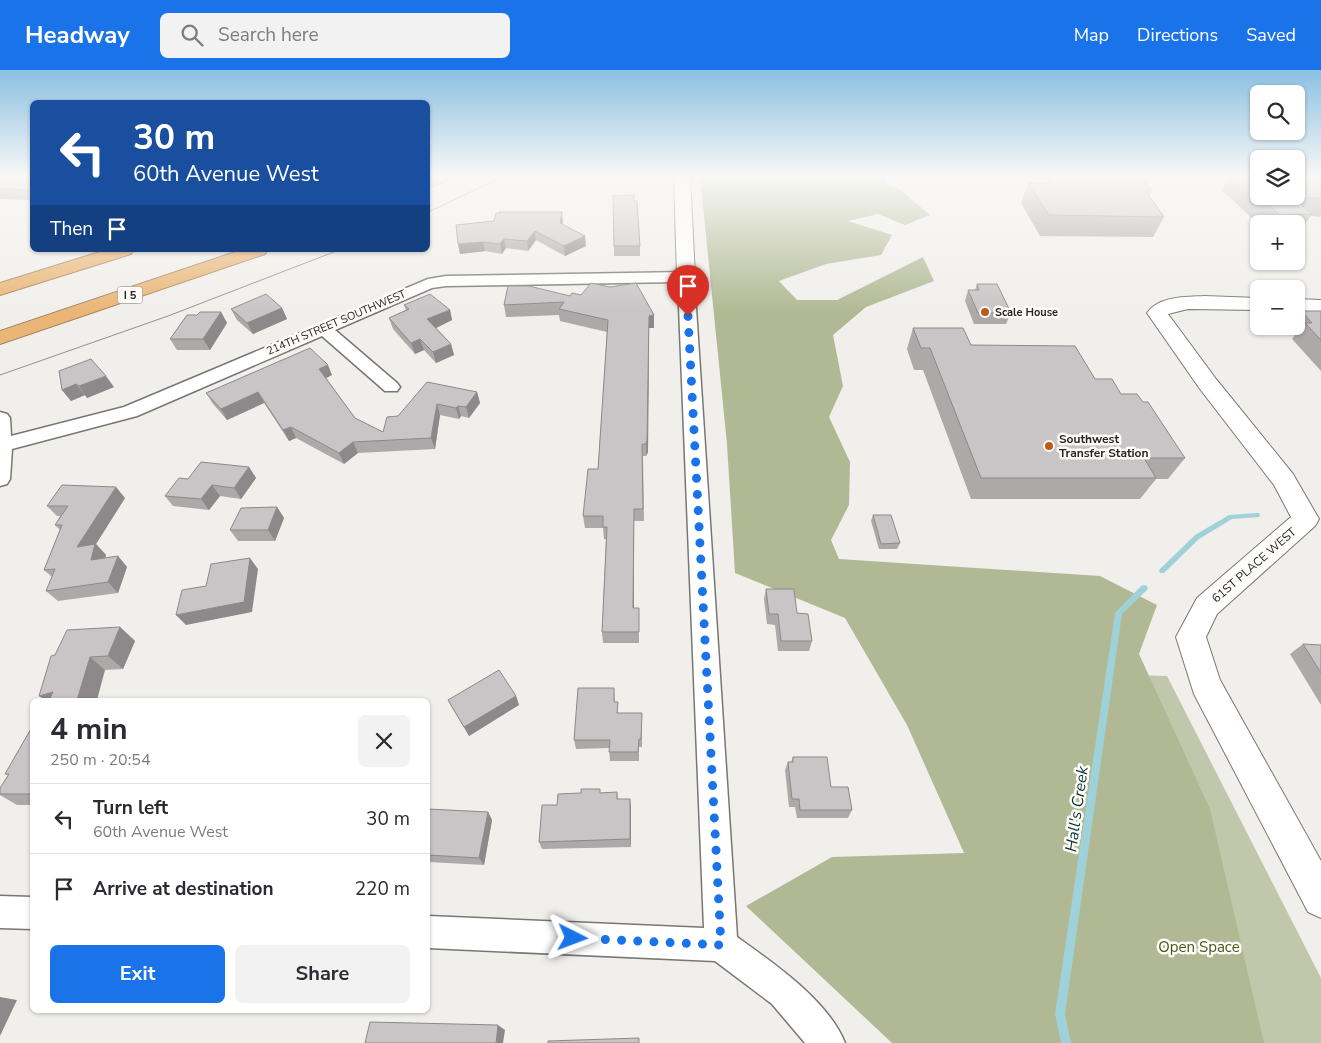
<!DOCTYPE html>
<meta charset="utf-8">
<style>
:root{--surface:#fff;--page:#f2f2f3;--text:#2b2b33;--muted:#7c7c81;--line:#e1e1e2;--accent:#1a73e8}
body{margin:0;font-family:"Nunito Sans",sans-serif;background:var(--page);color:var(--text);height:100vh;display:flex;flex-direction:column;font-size:19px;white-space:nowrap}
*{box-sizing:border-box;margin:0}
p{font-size:16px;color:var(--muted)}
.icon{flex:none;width:28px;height:28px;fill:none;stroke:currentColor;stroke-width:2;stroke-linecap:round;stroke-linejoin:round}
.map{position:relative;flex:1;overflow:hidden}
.sheet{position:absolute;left:30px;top:628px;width:400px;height:315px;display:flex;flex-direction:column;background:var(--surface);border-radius:8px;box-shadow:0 1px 4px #0004}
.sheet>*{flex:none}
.top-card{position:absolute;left:30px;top:30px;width:400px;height:152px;border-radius:8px;box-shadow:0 1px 4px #0004;background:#1a4fa0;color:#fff;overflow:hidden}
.buttons{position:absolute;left:1250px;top:15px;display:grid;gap:10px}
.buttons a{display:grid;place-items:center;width:55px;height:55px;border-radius:8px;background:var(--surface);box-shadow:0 1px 4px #0004;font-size:25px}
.pin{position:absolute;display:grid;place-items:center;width:42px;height:42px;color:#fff;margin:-51px -21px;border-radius:50% 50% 50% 0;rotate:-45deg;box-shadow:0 0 5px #0007}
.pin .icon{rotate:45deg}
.me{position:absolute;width:55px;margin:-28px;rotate:93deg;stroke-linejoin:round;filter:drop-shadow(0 0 4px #0008)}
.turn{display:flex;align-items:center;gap:18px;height:105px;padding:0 20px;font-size:22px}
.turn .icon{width:65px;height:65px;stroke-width:2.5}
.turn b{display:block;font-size:35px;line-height:42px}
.then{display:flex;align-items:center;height:48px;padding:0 20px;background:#0003;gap:10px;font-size:19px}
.round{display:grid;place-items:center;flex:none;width:52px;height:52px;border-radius:8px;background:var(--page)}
.summary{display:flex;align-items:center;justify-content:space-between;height:85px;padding:0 20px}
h1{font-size:30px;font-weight:700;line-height:38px}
.cta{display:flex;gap:10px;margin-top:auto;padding:10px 20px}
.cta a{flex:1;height:58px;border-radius:8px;background:var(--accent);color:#fff;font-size:20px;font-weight:700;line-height:58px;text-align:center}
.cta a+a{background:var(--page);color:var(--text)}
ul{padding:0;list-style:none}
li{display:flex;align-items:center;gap:15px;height:70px;padding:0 20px;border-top:1px solid var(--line)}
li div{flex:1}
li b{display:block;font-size:19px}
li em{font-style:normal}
header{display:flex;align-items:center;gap:30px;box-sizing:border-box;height:70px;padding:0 25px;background:var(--accent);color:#fff}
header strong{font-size:24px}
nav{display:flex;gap:28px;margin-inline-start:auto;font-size:18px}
.search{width:350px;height:45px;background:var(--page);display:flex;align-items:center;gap:12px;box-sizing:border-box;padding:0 18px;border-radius:8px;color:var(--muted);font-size:19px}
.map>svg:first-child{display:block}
</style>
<header>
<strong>Headway</strong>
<div class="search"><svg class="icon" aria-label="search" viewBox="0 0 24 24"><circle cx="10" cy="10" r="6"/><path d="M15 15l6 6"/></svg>Search here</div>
<nav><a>Map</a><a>Directions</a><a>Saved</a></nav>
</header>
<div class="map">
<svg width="1321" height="973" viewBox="0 0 1321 973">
<rect width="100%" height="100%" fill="#f1efeb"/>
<path fill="#c0c7aa" d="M1093 604 1167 606 1321 908V973H1133Z"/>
<path fill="#b0b993" d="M700 106H885L886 114 898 118 930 145 905 155 878 144 848 151 892 165 881 185 826 194 779 211 797 230H837L923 187 934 211 866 237 833 265 843 316 829 347 850 392 849 435 831 470 839 489 1100 506 1157 535 1139 584 1210 739 1264 973H892L746 836 832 787 964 783 907 655 845 548 735 503 727 374Z"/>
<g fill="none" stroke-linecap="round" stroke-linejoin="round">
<path fill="#9fd1d9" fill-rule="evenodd" d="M1257 443H1259L1260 445 1259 447 1232 449 1199 469 1164 503H1160L1159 501 1160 499 1195 465 1229 445Z
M1144 515 1147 516 1148 518 1147 520 1122 544 1065 944 1071 973H1061L1055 944 1115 543 1141 516Z"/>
<g stroke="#797773" stroke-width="3">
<path id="minor" d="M686 202 694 207 737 867C773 893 828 930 845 973H805L772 934 715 891 428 878V846L704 858 678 212 446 216 432 218 335 260 397 313 400 317 397 321H385L322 266 137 346 12 379 10 409 7 414 0 416V342L7 344 10 348 11 366 124 337 428 209 446 206Z
M0 826 32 827V859L0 858Z"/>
</g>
<g stroke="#797773" stroke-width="2">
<path id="tertiary" d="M674 106H690L695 207 693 211H679L677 207Z
M1204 226 1259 228V240L1188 239 1168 244 1216 309 1293 404 1319 449 1315 456 1217 544 1206 567 1220 610 1321 791V848L1308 842 1194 624 1176 567 1197 528 1291 447 1274 415 1200 319 1147 243C1159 226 1185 227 1204 226Z
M1296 229 1321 230V242L1296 241Z"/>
</g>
<g stroke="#a6845a" stroke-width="2">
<path id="motorway" d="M431 106H452L450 109 428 118V107Z
M106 180H134L131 184 0 225V213Z
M241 180H268L265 184 0 274V261Z"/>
</g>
<use href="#minor" fill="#fff" fill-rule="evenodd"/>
<use href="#tertiary" fill="#fff" fill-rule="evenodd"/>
<use href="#motorway" fill="#eab677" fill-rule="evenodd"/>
<path stroke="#91908d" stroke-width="1" d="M428 142 505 106
M0 305 168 246 339 180"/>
</g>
<path fill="#ada9a9" d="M0 106H32V130L0 129Z
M1069 106H1140L1152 120 1149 126 1164 147 1153 167 1040 166 1021 133 1028 113 1046 114 1049 107H1069Z
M1230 106H1259V126H1296L1321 106V147L1311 146 1299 163H1296V154H1259V155L1222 120Z
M499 142 563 152V155L586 176 565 186 536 170 528 181 506 178 502 184 485 181 460 184 458 174 494 151 499 143Z
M614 176H640V186H614Z
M977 214 1011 243 1006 254H974L965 231 968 220H975Z
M508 216 654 258H649L648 382 646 386H643L644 451H634V538L639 549V573H603L602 562 606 469H604L603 458H585L583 446 598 399 607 262 560 251 559 245 506 247 504 235Z
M404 235 450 240 452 250 436 258 451 274 454 285 436 293 424 280 415 284 393 259 389 248 406 240Z
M282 238 287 249 253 264 237 250 231 239Z
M1301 241H1321V301L1292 269 1295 265 1288 257 1296 256V246Z
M221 242 227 253 210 280H177L170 269 197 245Z
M913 258 971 275 1095 309 1121 324 1143 332 1185 388 1168 409H1156L1140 429H971L923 300H914L907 279Z
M59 301 114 317 87 328 85 325 71 331 62 320Z
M332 305 326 308 355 348 383 362 398 346 477 322 480 333 469 348 461 346 459 349 440 345 435 379 358 383 344 394 296 368 289 371 264 333 227 350 213 334 206 323Z
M249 397 256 408 241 429 220 426 209 440 173 436 165 426 188 409Z
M125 428 96 474 106 485 105 488 118 486 127 497 118 523 58 531 46 521 52 507 44 500 60 460 55 455 60 446H57L47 436Z
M277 437 284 448 275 471H238L230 460Z
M873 445 900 473 897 479H879L871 451Z
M766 519 797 543 812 571 809 581H778L775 555 767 554 764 529Z
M120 557 135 571 123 599 105 600 39 626Z
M1303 574 1321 575V635L1290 584Z
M614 618 615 632 618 643 642 652V677H639V691H610L609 678 576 679 574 670Z
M516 626 519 635 469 666 453 639 448 630Z
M32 657V735H17L0 725V718L8 705 5 704Z
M793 687 831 717 852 740 848 748H797L795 737H789L785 700 788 692H791Z
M617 722 618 729 631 737V777L542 779 539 772 557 735 601 723Z
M428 739 488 742 492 750 484 795 428 792Z"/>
<path fill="#8d898a" d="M562 142 563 152 561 163 560 153Z
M535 161 536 170 528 181 527 171Z
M585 166 586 176 565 186 564 176Z
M504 169 506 178 502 184 500 174Z
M483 172 485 181 460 184 458 174Z
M282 238 287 249 253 264 247 253Z
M450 240 452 250 430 261 427 249Z
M221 242 227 253 210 280 203 269Z
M654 245V258H649L648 382 646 386 649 246Z
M420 269 424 280 415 284 411 273Z
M451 274 454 285 436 293 433 282Z
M328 295 332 305 324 309 319 299Z
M106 306 114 317 87 328 79 316Z
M76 314 85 325 71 331 62 320Z
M258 322 264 333 227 350 221 339Z
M477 322 480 333 469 348 466 337Z
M437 334 440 345 435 379 431 368Z
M458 336 461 346 459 349 456 338Z
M291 357 296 368 289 371 283 360Z
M353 372 358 383 344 394 339 383Z
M249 397 256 408 241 429 234 418Z
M212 415 220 426 209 440 201 429Z
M116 417 125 428 96 474 106 485 101 501 77 477Z
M277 437 284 448 275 471 268 460Z
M634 439V549L633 538Z
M118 486 127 497 118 523 108 512Z
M250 488 258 499 252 542 186 555 176 545Z
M120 557 135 571 123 599 108 586Z
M90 587 105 600 97 630H77Z
M53 622 64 630H45L39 626Z
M516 626 519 635 469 666 464 657Z
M630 729 631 737V777L630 769Z
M488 742 492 750 484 795 479 788Z
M0 927 17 930 0 966Z
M498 955 505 960 503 973H496Z"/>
<path fill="#c9c4c5" stroke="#8d898a" d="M0 106H32V120L0 119Z
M1072 106H1140L1152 120H1145L1164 147 1049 145 1028 113 1053 114 1049 107H1073Z
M1238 106H1259V125Z
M1296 106H1321V128H1293L1312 144 1280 145 1260 126H1296Z
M634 125V131H637L640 176H614L613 126Z
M499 142H562L560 153 585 166 564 176 535 161 527 171 504 169 500 174 483 172 458 174 456 155 494 151 496 143H501Z
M591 213 610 217 636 213 654 245 649 246 647 370 646 374H642L643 439H634L633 538H639V562H602L607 457H603V446H583L588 399H598L608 250 559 239 564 232 504 235 508 216H529L570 226 572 223 581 225Z
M977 214H997L1011 243H978L968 220H979Z
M266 224 282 238 247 253 231 239Z
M430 224 450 240 427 249 451 274 433 282 420 269 411 273 389 248 409 239 404 235Z
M1301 241H1321V270L1305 253H1312Z
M200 242H221L203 269H170L187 245H197Z
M913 258H963L971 275 1075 276 1095 309H1112L1121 324H1137L1143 332H1148L1185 388H1144L1156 408H981L930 278H921Z
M310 278 328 295 319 299 355 348 383 362 387 347 398 346 427 312 477 322 466 337 458 336 456 338 437 334 431 368 353 372 339 383 291 357 283 360 258 322 221 339 206 323Z
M91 289 106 306 79 316 76 314 62 320 59 301Z
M201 392 249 397 234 418 212 415 201 429 165 426 179 408 188 409Z
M62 415 116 417 77 477 95 474 91 490 118 486 108 512 46 521 55 499 44 500 62 455H55L68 436H47Z
M277 437 268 460H230L241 438Z
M873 445H891L900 473 881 474Z
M250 488 244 532 176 545 182 520 206 516 211 494Z
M766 519H794L797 543 808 544 812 571H781L778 544H769Z
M120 557 108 586 90 587 77 630H49L53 622 39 626 51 586 55 585 67 560Z
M1303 574 1321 575V603Z
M499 600 516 626 464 657 448 630Z
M578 618H614V632H618L617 643H642L641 669H639L638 682H609L610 670H574Z
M32 657V724H0V718L9 704H5Z
M793 687H827L831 717H848L852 740H800L799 729H792L788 692H793Z
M581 719H600V723L617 722V729H630V769L539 772 542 735H557L558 724 581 723Z
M428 739 488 742 479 788 428 785Z
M370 952 498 955 496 973H365Z
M639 968V973H548V971Z"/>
<linearGradient id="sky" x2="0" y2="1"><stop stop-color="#8bc0e2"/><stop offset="0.44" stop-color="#f9f8f6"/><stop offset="1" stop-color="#f9f8f6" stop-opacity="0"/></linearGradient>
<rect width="1321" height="242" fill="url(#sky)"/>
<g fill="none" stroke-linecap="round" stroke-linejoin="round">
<path stroke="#1a73e8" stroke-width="9" stroke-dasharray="0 16.2" d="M573 868 721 875 688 246"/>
</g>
<g fill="#bd5c1a" stroke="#fffcf8" stroke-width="2">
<circle cx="985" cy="242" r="5"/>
<circle cx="1049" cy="376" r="5"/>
</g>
<g text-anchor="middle" stroke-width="5" stroke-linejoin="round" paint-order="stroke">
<rect fill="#fffcf8" stroke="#686664" stroke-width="1" x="117.5" y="216.5" width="25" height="17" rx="4"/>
<g font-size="11" font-weight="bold" fill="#272625">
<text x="130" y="229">I 5</text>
</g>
<g font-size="11" font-weight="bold" fill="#272625" stroke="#fffcf8" text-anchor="start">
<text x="995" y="246">Scale House</text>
</g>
<g font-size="11" fill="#272625" stroke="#fffcf8">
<text transform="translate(336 252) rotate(-23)" y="4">214TH STREET SOUTHWEST</text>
</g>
<g font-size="12" font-weight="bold" fill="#272625" stroke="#fffcf8" text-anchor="start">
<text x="1059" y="373">Southwest<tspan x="1059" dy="14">Transfer Station</tspan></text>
</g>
<g font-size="12" fill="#272625" stroke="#fffcf8">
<text transform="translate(1254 495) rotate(-41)" y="4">61ST PLACE WEST</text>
</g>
<g font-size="15" fill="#4b5519" stroke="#fffcf8">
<text x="1199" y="882">Open Space</text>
</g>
<g font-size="16" font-style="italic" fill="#04363c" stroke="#fffcf8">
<text transform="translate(1076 739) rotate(-82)" y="6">Hall's Creek</text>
</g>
</g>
</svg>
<div class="buttons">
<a><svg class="icon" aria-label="search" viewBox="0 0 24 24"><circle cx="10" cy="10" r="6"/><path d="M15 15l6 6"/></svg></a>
<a><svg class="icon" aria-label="layers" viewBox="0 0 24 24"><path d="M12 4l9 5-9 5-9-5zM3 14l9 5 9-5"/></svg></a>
<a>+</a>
<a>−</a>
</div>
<div class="pin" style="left:688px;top:246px;background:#d93025"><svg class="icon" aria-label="arrive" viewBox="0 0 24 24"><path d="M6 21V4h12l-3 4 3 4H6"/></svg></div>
<svg class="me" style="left:573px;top:868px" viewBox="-20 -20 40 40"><path d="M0-17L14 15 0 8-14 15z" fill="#1a73e8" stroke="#fff" stroke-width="4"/></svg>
<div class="top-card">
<div class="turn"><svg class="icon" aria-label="left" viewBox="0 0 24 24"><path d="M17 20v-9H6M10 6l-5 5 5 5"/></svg><div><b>30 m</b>60th Avenue West</div></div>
<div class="then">Then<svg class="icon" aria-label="arrive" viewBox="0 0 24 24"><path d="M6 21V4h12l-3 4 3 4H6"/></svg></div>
</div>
<section class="sheet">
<div class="summary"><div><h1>4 min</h1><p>250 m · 20:54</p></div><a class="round"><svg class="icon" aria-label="close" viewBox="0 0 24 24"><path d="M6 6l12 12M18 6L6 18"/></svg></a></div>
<ul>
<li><svg class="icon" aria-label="left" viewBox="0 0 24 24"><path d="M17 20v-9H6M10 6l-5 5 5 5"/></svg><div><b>Turn left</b><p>60th Avenue West</p></div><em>30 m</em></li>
<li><svg class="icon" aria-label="arrive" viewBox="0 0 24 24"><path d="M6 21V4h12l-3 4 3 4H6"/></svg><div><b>Arrive at destination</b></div><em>220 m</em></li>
</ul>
<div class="cta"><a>Exit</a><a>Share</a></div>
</section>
</div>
